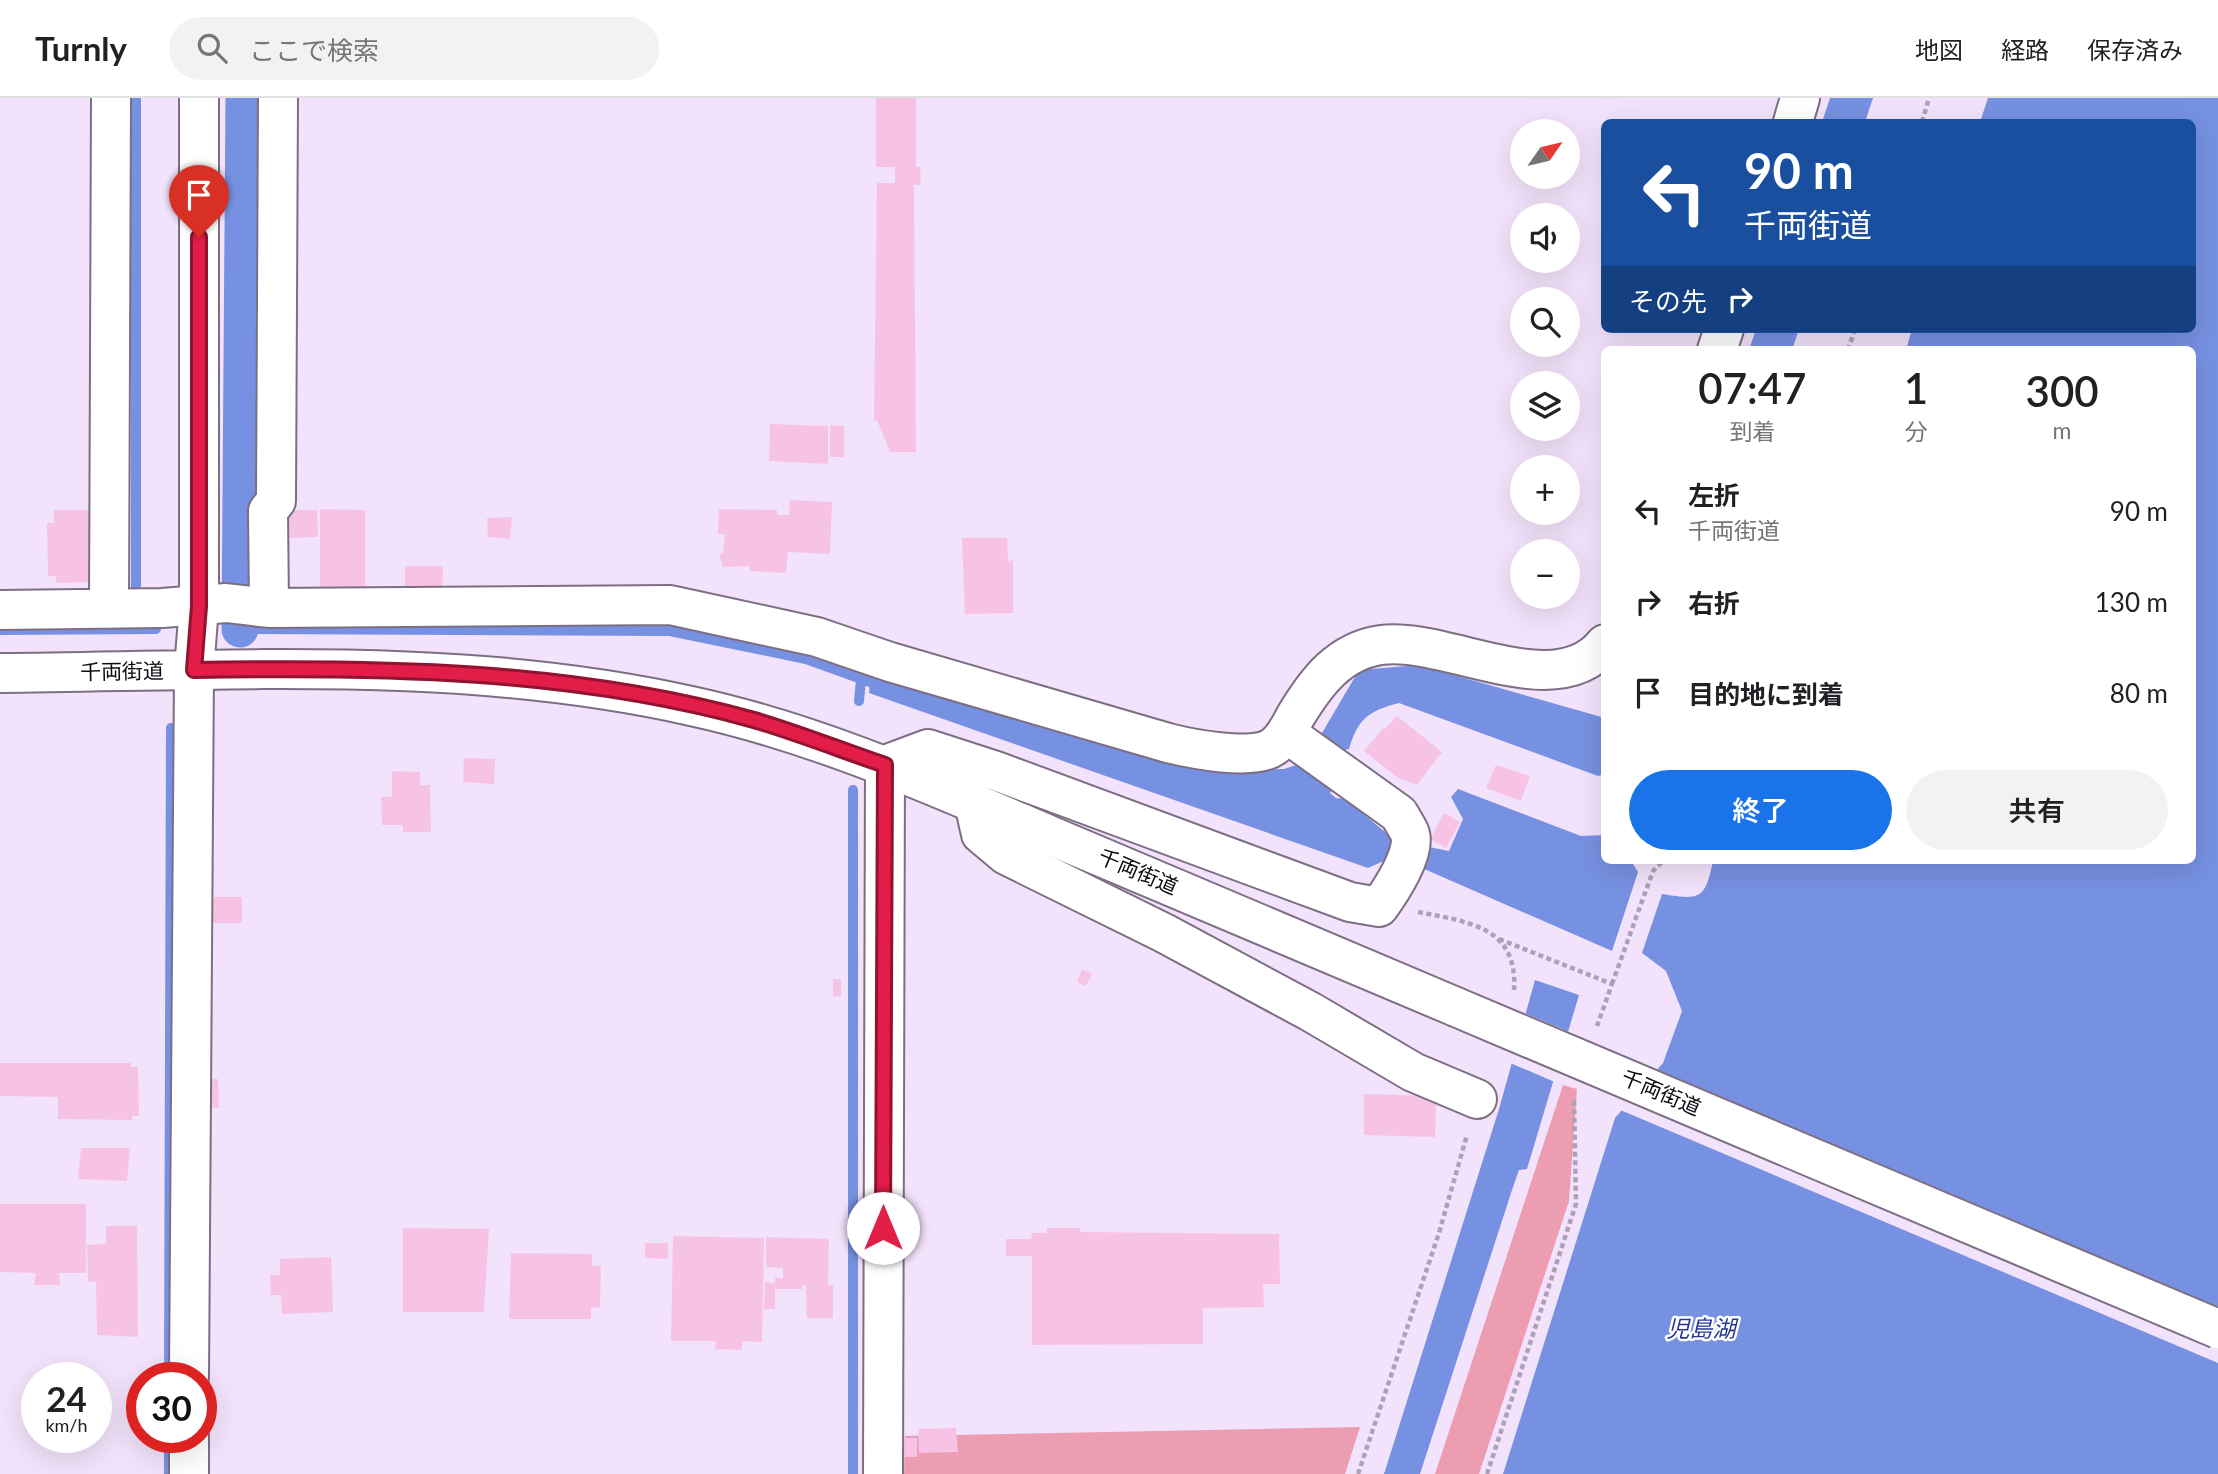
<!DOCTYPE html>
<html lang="ja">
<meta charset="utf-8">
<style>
:root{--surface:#fff;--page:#f2f2f2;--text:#202124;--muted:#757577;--line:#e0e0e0;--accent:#1a73e8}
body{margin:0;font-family:Lato,"Noto Sans JP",sans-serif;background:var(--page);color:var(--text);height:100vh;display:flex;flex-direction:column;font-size:26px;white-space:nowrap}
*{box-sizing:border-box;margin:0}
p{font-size:23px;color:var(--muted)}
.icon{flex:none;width:38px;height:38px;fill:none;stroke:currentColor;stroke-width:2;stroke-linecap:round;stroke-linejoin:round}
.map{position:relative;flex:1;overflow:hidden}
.side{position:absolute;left:1601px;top:248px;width:595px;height:518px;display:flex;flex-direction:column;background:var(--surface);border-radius:10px;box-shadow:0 7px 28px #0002}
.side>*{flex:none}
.banner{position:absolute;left:1601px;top:21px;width:595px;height:214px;border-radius:10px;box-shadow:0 7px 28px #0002;background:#1a4fa0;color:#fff;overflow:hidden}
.needle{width:46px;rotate:56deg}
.tools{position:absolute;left:1510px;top:21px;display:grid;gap:14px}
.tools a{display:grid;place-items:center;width:70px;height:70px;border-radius:50%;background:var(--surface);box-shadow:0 7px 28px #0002;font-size:35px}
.speed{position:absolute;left:21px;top:1264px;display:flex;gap:14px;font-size:35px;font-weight:700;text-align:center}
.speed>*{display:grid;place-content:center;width:91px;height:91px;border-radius:50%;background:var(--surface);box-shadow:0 7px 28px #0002;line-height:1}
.speed small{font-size:18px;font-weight:400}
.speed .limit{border:10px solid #d22;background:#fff;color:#111}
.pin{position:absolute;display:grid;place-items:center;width:60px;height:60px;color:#fff;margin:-72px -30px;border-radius:50% 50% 50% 0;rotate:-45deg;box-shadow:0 0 7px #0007}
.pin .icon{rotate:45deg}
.me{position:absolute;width:77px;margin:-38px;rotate:0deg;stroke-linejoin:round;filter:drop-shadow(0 0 5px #0008)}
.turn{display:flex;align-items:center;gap:24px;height:147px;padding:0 28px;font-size:32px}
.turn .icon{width:91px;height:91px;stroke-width:2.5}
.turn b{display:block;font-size:49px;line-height:60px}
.then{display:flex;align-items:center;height:66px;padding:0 28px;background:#0003;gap:14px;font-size:26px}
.eta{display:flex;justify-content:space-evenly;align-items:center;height:119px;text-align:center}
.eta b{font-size:42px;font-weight:600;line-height:49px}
.cta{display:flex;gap:14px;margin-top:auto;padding:14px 28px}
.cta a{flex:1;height:80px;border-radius:42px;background:var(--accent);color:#fff;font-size:28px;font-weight:600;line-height:80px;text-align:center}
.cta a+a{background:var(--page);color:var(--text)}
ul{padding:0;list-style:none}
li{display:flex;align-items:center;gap:21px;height:91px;padding:0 28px}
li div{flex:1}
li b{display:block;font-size:26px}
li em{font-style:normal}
header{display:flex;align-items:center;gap:42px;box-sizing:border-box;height:98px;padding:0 35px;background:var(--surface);border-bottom:2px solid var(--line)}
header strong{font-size:33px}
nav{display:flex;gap:38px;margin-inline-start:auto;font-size:24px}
.search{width:490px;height:63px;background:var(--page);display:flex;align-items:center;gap:18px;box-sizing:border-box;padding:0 24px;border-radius:38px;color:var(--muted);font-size:26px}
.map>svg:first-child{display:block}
</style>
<header>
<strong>Turnly</strong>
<div class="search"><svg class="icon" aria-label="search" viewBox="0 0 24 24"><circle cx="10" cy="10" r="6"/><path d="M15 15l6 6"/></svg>ここで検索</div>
<nav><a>地図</a><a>経路</a><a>保存済み</a></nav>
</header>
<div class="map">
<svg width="2218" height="1376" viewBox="0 0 2218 1376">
<rect width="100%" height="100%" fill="#f3e2fb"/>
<path fill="#ed9db2" d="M1563 987 1577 991 1569 1103 1479 1376H1435Z
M1360 1329 1345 1376H904L905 1338Z"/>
<path fill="#7691e1" d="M1830 0H1873L1865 24H1822Z
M1988 0H2218V1376H1503L1615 1020 1663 965 1682 913 1666 873 1642 855 1662 796C1700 802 1705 802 1713 763H2193V252H1906L1912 231H2193V24H1980Z
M1756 231H1799L1792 252H1749Z
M1419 567 1605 620V676L1598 678 1399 605C1368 613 1358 621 1349 651L1335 654 1334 689 1330 695 1336 700 1346 701 1398 745 1395 758 1368 770 869 595 871 574 1228 672 1284 671 1305 664 1359 572Z
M1458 691 1581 738 1605 737V763H1631L1638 774 1612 853 1422 770 1429 749 1449 753 1463 721 1451 699Z
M1535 882 1579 897 1527 1071 1519 1072 1512 1092 1420 1376H1384L1499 1011Z"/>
<path fill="#f3e2fb" d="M1522 914 1572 935 1557 985 1508 964Z
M1654 970 2218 1209V1265L1618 1011Z"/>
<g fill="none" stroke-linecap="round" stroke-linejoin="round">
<path stroke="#7691e1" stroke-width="10" d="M136 488V0
M240 531 670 533 806 561 881 588
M0 532 156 531
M859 603 861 582
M169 1279 171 630
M169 1376V1339
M853 1376V692"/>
<path stroke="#7691e1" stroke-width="37" d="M240 531 244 0"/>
</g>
<path fill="#f7c3e5" d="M876 0H916V69H920L921 87H914L916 354H890L877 322 874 323 877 85H895V69H876Z
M770 326 828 328V366L769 363Z
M830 327 844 328V359H830Z
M790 402 832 404 830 456 788 454 786 475 750 473 749 468 723 469 719 456 723 455 725 436H718L719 411 777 412V417H789Z
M320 411 365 412V490H320Z
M54 412H97V484L56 485V478H48L47 425H54Z
M285 412H317L318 439 286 440Z
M512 419 510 441 488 439 487 420Z
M962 440H1007L1008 463 1013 462V515L965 516Z
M405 468H443L442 494 405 493Z
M1397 618 1442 654 1417 687 1398 680 1364 653 1383 630 1385 631Z
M464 660 495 661 494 686 463 684Z
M1496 667 1530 678 1521 703 1486 690Z
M392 673 420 674V687H430L431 734H403V727H382L381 699H392Z
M1444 715 1460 724 1446 750 1430 741Z
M202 799H242V825H201Z
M1082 871 1092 876 1086 888 1077 884Z
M833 881H841V899L833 898Z
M0 965H131V969H138L139 1018H132V1022L58 1021V999L0 998Z
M218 981 219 1010 198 1009V982Z
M1364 996 1436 998 1435 1039 1364 1037Z
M81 1050H130L127 1083 78 1081Z
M0 1106H86V1175H59L60 1187H34L36 1175 0 1174Z
M106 1128H137L138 1239 97 1237 96 1183 88 1184 87 1147 106 1146Z
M403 1130 489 1131 484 1214H403Z
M1047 1130H1080V1134L1279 1136 1280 1186H1263L1264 1209 1203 1210V1246L1032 1247V1158H1006V1141H1031L1032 1135H1047Z
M673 1138 764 1140 762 1244 742 1243V1252L715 1251 716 1243H671Z
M766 1139 829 1141 828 1187H833V1220H807L806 1187H803L802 1191H775V1211H764L765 1184 775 1185V1180H783V1170L766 1169Z
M645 1145H668V1161L645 1160Z
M511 1155 592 1156V1168H601L600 1210 591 1209V1221H509Z
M331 1159 333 1214 282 1216 281 1197H271L270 1177H280V1161Z
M956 1330 958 1354 919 1355 918 1331Z
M904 1340H917V1359H904Z"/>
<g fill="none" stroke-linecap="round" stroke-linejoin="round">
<g stroke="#7d6e83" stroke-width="42">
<path id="street" d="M1793 24 1800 0
M1717 252 1724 231
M269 510 670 507 817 539 890 564 1168 645C1192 651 1253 663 1273 649 1283 642 1290 629 1295 619 1316 584 1339 553 1381 547 1446 538 1556 608 1605 546
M109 511 111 0
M0 512 162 510 226 505 269 510 268 413 276 403 278 0
M974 705 981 736 1006 757 1164 835 1311 914 1413 974 1477 1001
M189 1279 194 572
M189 1376V1339
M883 1376 885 667 928 651 996 673 1350 804 1379 809C1390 794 1416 755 1410 736 1408 730 1402 722 1399 716L1286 635"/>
</g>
<g stroke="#7d6e83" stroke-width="42">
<path id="secondary" d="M194 572 199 508V0
M0 575C231 573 464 557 691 608 816 635 932 687 1049 737 1185 794 1321 851 1456 909"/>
</g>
<path stroke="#aea1b5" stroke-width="4.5" stroke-dasharray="5 3.5" stroke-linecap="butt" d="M1922 24 1929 0
M1848 252 1855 231
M1418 814C1468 824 1518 828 1514 892
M1499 841 1612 886 1597 928
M1612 886 1653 773 1663 763
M1358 1376 1439 1135 1467 1037
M1487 1376 1576 1106 1574 1000"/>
<use href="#street" stroke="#fff" stroke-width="38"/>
<use href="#secondary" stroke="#fff" stroke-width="38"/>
<g stroke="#7d6e83" stroke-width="42" stroke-linecap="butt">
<path id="secondary-bridge" d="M1456 909 2218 1231"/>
</g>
<use href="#secondary-bridge" stroke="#fff" stroke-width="38"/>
</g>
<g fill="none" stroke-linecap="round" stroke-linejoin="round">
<g stroke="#92132f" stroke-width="18">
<path id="route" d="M199 139V508L194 572C381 569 572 571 754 622 798 635 841 652 885 667L883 1130"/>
</g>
<use href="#route" stroke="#e11d48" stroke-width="12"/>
</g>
<g text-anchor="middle" stroke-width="5" stroke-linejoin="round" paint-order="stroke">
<g font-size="21" fill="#100b13" stroke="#fff">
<text transform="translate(122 574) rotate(-1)" y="7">千両街道</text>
<text transform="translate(1138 774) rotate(23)" y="7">千両街道</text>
<text transform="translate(1661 995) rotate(23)" y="7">千両街道</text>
</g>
<g font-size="23" font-style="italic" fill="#243894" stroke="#fff">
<text x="1701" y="1239">児島湖</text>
</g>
</g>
</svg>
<div class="tools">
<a><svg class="needle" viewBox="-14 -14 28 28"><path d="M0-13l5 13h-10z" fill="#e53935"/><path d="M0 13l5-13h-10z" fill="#757577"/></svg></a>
<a><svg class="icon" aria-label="sound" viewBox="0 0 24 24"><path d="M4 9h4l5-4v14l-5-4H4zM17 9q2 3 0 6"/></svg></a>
<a><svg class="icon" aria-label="search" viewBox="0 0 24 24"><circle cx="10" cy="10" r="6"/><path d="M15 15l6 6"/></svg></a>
<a><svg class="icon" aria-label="layers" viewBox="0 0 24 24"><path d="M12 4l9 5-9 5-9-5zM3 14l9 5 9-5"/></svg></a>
<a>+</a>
<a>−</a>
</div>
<div class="speed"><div>24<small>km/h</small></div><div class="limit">30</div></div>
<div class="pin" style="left:199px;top:139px;background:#d93025"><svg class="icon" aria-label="arrive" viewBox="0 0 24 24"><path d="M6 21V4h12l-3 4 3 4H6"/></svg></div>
<svg class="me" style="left:883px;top:1130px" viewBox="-20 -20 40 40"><circle r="19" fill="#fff"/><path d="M0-13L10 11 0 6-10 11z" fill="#e11d48"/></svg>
<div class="banner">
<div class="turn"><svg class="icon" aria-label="left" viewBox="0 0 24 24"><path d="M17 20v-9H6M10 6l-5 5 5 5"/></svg><div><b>90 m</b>千両街道</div></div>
<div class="then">その先<svg class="icon" aria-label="right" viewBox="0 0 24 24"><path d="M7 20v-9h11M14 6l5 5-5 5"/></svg></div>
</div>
<section class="side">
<div class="eta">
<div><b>07:47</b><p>到着</p></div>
<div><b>1</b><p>分</p></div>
<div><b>300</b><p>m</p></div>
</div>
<ul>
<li><svg class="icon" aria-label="left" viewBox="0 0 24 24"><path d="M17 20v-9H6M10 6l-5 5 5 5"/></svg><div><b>左折</b><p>千両街道</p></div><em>90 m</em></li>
<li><svg class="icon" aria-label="right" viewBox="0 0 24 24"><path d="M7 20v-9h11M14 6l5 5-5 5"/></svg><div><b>右折</b></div><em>130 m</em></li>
<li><svg class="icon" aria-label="arrive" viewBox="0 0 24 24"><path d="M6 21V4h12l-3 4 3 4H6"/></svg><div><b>目的地に到着</b></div><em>80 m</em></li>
</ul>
<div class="cta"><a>終了</a><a>共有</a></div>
</section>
</div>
